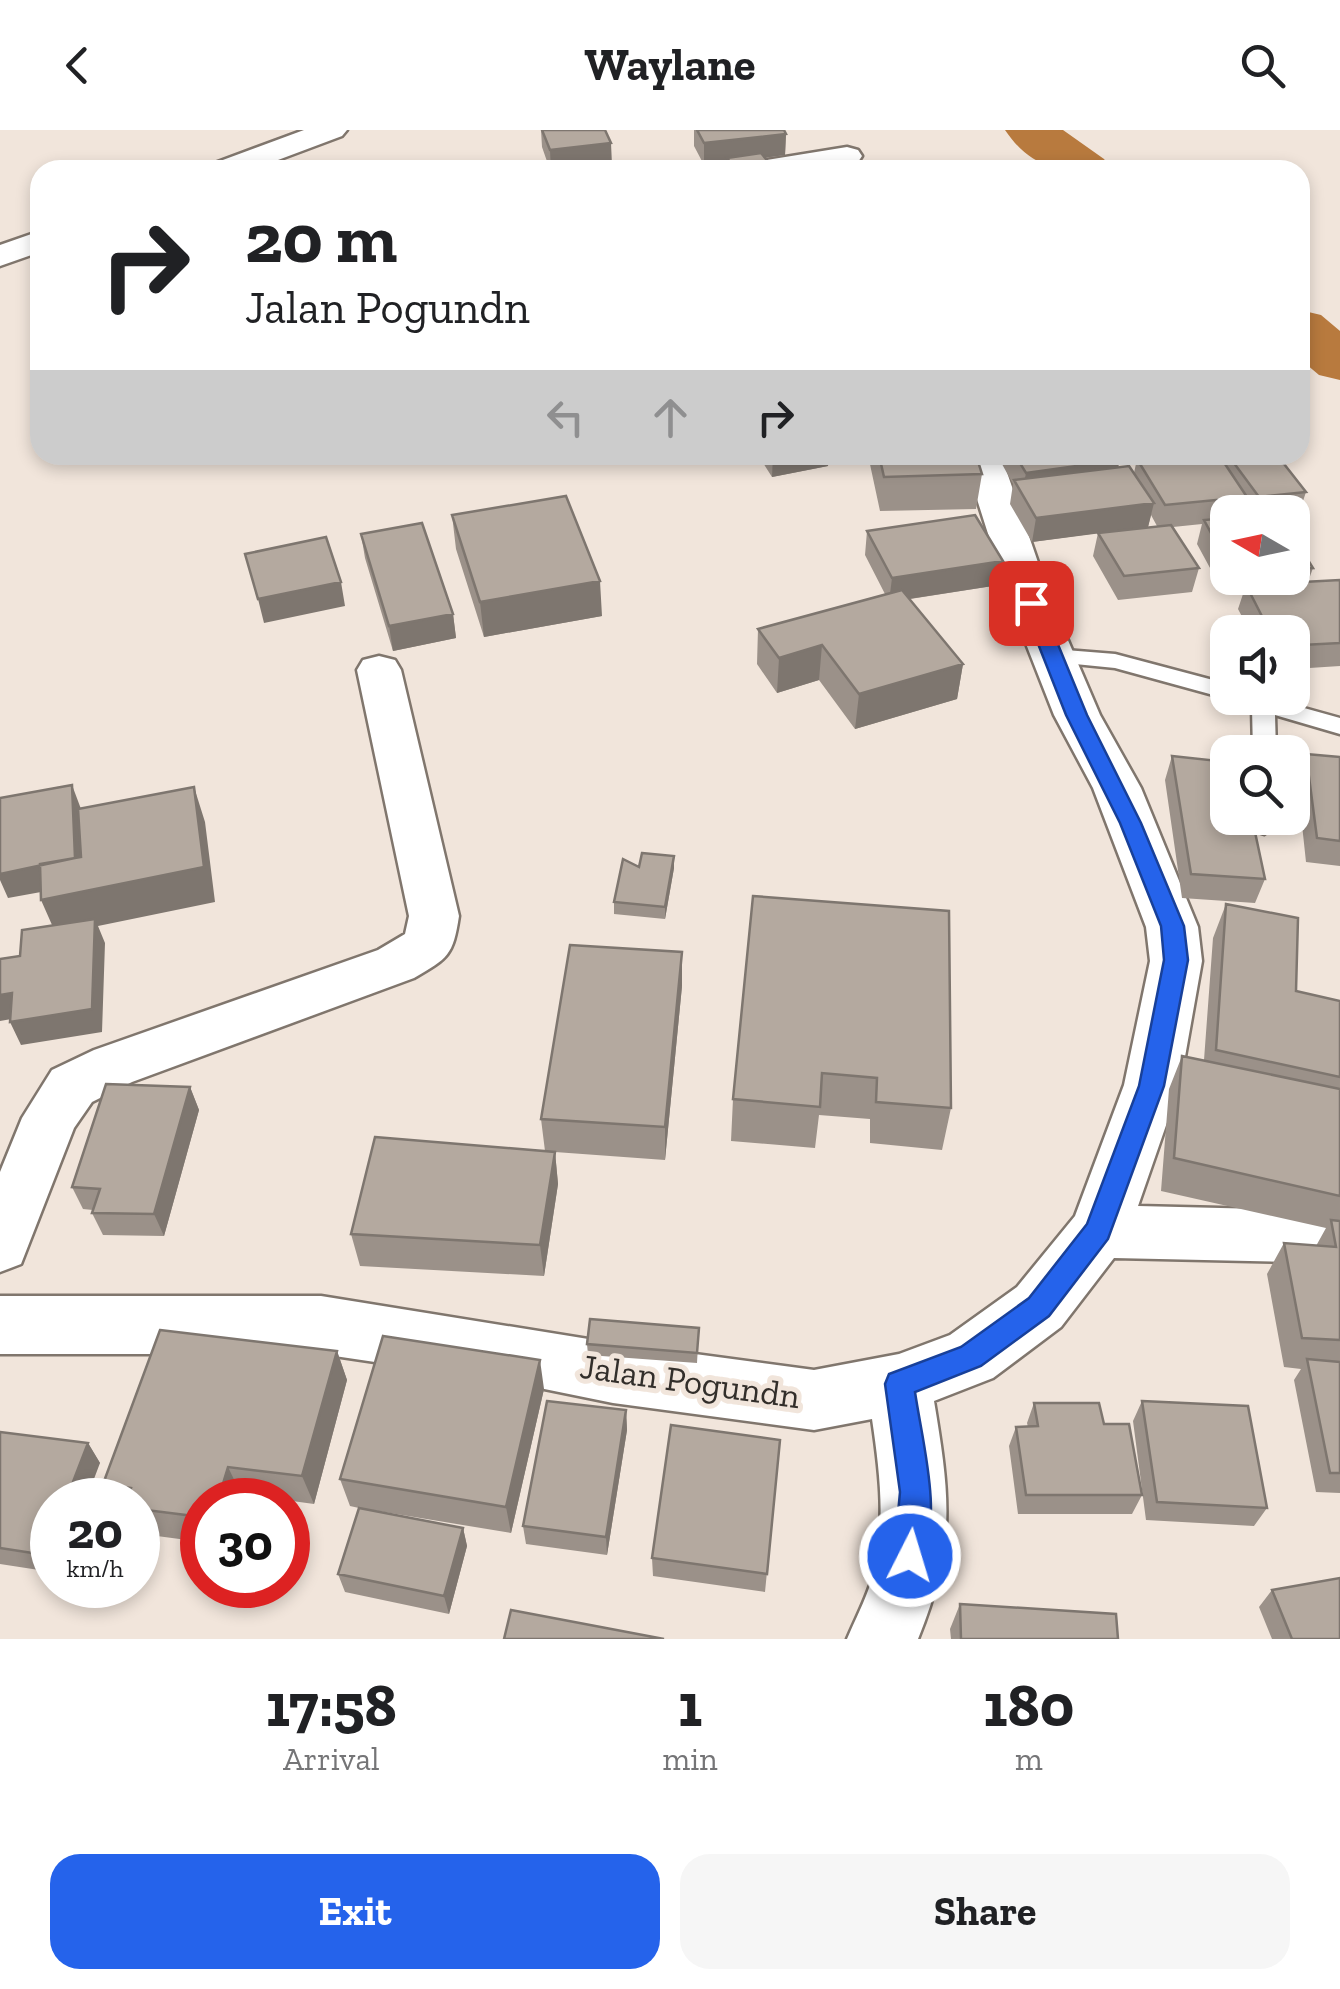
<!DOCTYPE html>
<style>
:root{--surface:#fff;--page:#f6f6f6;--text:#202124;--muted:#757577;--accent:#2563eb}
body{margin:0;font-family:"Zilla Slab",serif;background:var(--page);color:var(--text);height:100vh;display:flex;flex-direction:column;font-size:38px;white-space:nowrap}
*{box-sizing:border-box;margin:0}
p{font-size:32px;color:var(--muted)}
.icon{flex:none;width:55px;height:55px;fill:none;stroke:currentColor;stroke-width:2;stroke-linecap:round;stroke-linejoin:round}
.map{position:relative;height:1509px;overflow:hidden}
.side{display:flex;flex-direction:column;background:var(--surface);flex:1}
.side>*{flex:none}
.banner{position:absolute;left:30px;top:30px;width:1280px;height:305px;border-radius:30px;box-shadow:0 5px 15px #0003;background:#fff;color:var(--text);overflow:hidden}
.needle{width:65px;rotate:279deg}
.fabs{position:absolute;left:1210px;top:365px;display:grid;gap:20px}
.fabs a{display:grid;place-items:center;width:100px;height:100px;border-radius:20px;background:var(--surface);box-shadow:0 5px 15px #0003;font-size:50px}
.speed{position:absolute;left:30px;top:1348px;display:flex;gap:20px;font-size:50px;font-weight:700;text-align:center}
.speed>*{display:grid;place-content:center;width:130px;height:130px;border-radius:50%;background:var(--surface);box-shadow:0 5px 15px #0003;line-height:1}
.speed small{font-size:25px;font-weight:400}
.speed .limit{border:15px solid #d22;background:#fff;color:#111}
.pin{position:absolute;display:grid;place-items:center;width:85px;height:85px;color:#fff;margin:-42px;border-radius:20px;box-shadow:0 5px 15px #0006}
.me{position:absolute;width:110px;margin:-55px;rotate:5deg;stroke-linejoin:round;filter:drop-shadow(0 0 8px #0008)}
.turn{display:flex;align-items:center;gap:35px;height:210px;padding:0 50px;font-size:45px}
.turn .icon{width:130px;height:130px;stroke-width:2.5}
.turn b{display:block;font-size:70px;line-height:85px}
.lanes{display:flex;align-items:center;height:95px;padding:0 50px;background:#0003;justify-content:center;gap:50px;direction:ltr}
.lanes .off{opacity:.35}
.eta{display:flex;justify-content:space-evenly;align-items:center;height:170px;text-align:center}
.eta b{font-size:60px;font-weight:700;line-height:70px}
.action{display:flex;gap:20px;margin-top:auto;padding:20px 50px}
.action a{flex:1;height:115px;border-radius:30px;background:var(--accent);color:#fff;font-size:40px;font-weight:700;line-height:115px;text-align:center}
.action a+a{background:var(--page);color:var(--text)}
header{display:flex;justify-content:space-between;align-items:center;height:130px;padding:0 50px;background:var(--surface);font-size:45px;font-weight:700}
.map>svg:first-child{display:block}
</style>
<header><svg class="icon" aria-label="back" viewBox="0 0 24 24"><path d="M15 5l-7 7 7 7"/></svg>Waylane<svg class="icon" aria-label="search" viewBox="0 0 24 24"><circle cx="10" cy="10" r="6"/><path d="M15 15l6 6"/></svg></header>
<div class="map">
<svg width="1340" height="1509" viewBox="0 0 1340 1509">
<rect width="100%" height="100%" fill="#f1e5db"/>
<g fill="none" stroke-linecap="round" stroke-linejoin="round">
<path fill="#b87a3e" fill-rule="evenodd" d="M1005 0H1063L1104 29 1112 40C1065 40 1035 44 1005 0Z
M1300 180 1321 185 1340 201V250L1319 245 1300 229Z"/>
<g stroke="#80766d" stroke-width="5">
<path id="service" d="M1053 519 1115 524 1228 554V568H1268L1340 588V604L1275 585 1276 622H1253L1252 578 1235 573 1232 568 1228 569 1115 538 1045 531 1042 526 1045 521Z
M1252 688H1276V695L1264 704 1255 701Z"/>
</g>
<g stroke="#80766d" stroke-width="5">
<path id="minor" d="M304 0H347L342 6 251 40H208L212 34Z
M847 17 858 20 862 26 858 32 816 40H745L749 34 760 31Z
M40 101V122L0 136V115Z
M963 325H1001L1052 473 1100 585 1141 658 1198 797 1202 831 1180 955 1138 1076 1340 1081V1133L1114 1128 1061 1197 993 1248 934 1271C950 1367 956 1416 918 1509H847C855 1490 865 1471 871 1452 887 1399 880 1343 872 1289L814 1300 613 1273 510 1252 321 1224H0V1166H321L613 1213 814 1240 899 1224 950 1205 1017 1157 1075 1086 1124 955 1150 831 1146 797 1093 658 1054 585 1010 473Z
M379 526 395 530 401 540 459 786C453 826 448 828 414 848L132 952 92 972 74 998 21 1134 0 1142V1042L22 988 52 940 94 920 378 820 405 804 409 786 357 540 363 530Z"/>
</g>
<use href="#service" fill="#fff" fill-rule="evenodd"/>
<use href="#minor" fill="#fff" fill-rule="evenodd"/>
</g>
<path fill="#9b9189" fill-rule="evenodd" d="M541 0H605L612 35 550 40 542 17Z
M694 0H784L786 4 785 25 765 28 775 40 727 38V32L704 35 694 16Z
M758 325H829L828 336 772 347Z
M868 325H976L982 344 976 379 880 381Z
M997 325H1116L1118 337 1134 343 1137 329 1167 327 1166 325H1277L1306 362 1298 386H1292V382H1246L1243 379 1242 382H1228V448H1231L1216 449 1197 414 1202 394 1173 397 1199 438 1192 462 1118 470 1093 426 1098 403 1032 412 1010 374 1013 354ZM1151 385 1157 396 1148 397Z
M452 385 602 486 484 507 456 419Z
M867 401 1003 431 999 455 910 469 963 534 957 569 855 599 819 550 777 563 757 534 758 499 885 464 865 425Z
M361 404 453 484 456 508 393 521 365 428Z
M1292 404 1313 438 1308 452 1340 450V536L1294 539 1292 502H1250L1238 479 1246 455 1242 448H1292Z
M1306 624 1340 627V736L1306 732 1297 648Z
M1172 626 1265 749 1255 773 1182 768 1165 650Z
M639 737 674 738 665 789 614 784V772Z
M753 766 951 978 942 1020 870 1013V989L819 985 815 1018 731 1011 733 969Z
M1226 774 1296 861 1340 871V1363L1316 1362 1294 1250 1301 1239 1284 1237 1267 1144 1284 1113 1316 1116 1326 1098 1161 1061 1169 959 1182 926 1204 930 1213 808Z
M682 856 665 1030 555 1022 558 1054 544 1146 360 1136 351 1104 545 1021 541 989Z
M190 957 199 980 164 1106 103 1105 92 1083 93 1080 83 1079 72 1057Z
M699 1198 697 1233 588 1225 587 1214Z
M337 1221 347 1250 314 1374 241 1364 202 1370V1412L142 1404 138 1397V1370H113L103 1354Z
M544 1259 511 1403 360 1378 463 1398 467 1416 449 1484 345 1462 338 1444 359 1378 350 1376 340 1349Z
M1142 1271 1267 1378 1254 1396 1146 1390 1133 1291Z
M1034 1273 1104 1294 1142 1365 1132 1384H1018L1009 1316 1016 1297H1028L1027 1293Z
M626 1280 627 1300 607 1425 526 1414 523 1396Z
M0 1302 88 1313 100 1333 52 1370V1442L0 1434Z
M780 1310 765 1462 653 1446 652 1428Z
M1272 1460 1340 1509H1272L1259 1477Z
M960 1474 1118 1509H951L950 1499Z"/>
<path fill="#7e766f" d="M786 4 785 25 730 32 727 28V32L704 35V13Z
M611 13 612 35 551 40 550 20Z
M773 325H829L828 336 772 347Z
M1120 330 1114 354 1022 363 1026 343Z
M1154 373 1148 397 1032 412 1036 388Z
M1003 431 999 455 889 472 892 448Z
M600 451 602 486 484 507 480 472Z
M341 452 345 476 264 493 258 469Z
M453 484 456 508 393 521 389 496Z
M822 515 819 550 777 563 779 528Z
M963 534 957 569 855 599 859 564Z
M72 655 81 679 85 754 8 768 0 750V744Z
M194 657 205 692 215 772 98 796 105 813 102 902 21 915 10 892 56 804 41 770Z
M674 726V738L665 789V777Z
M682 822V856L665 1030V997Z
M12 863 23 887 0 891V865Z
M190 957 199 980 164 1106 154 1084Z
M555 1022 558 1054 544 1146 540 1115Z
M337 1221 347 1250 314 1374 302 1346Z
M540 1230 544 1259 511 1403 506 1377Z
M626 1280 627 1300 607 1425 606 1407Z
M88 1313 100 1333 86 1370H66Z
M228 1337 241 1364 240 1370H218Z
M463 1398 467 1416 449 1484 444 1466Z"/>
<path fill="#b4a99f" stroke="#7e766f" stroke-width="2.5" d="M542 0H605L611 13 550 20Z
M697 0H784L786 4 704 13Z
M761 23 775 40H715L734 37 727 28Z
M879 325H976L982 344 884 347Z
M1015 325H1116L1120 330 1026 343Z
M1185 325H1219L1247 367 1165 375 1137 329Z
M1228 325H1277L1306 362 1259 367Z
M1129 336 1154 373 1036 388 1014 350Z
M566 366 600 451 480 472 452 385Z
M975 385 1003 431 892 448 867 401Z
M1228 388V424L1223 425 1204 390Z
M422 393 453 484 389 496 361 404Z
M1171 395 1199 438 1124 446 1098 403Z
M1292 404 1313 438 1292 439Z
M326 407 341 452 258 469 245 424Z
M1340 450V513L1302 515 1294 498 1269 500 1246 455Z
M902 460 963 534 859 564 822 515 779 528 758 499Z
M1306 624 1340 627V711L1317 708Z
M1172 626 1228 632V688H1252L1265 749 1191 744Z
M72 655 75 728 0 744V668Z
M194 657 204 737 41 770 40 734 81 727 78 679Z
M642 723 674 726 665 777 614 772 623 729 639 737Z
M753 766 949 781 951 978 876 972 877 948 822 943 820 977 733 969Z
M1226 774 1298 788 1296 861 1340 871V947L1216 920Z
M95 789 92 879 10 892 12 863 0 865V829L20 826 22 800Z
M570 815 682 822 665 997 541 989Z
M1182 926 1340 959V1066L1174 1028Z
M106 954 190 957 154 1084 92 1083 100 1059 72 1057Z
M375 1007 555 1022 540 1115 351 1104Z
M1331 1090 1340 1091V1210L1302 1208 1284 1113 1336 1117Z
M590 1189 699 1198 697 1223 587 1214Z
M160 1200 337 1221 302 1346 228 1337 218 1370H202V1387L138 1379V1370H127L131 1358 103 1354Z
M383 1206 540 1230 506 1377 340 1349Z
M1307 1229 1340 1232V1343H1330Z
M547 1271 626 1280 606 1407 523 1396Z
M1142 1271 1248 1276 1267 1378 1157 1372Z
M1034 1273H1099L1104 1294H1129L1142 1365H1026L1016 1297 1038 1296Z
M671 1295 780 1310 767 1444 652 1428Z
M0 1302 88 1313 66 1370H52V1426L0 1418Z
M359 1378 463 1398 444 1466 338 1444Z
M1340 1448V1509H1292L1272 1460Z
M960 1474 1116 1484 1118 1509H961Z
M511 1480 664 1509H504Z"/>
<path fill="#2563eb" stroke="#184099" stroke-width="2.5" d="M1031 467 1041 473 1087 585 1141 693 1184 796 1188 830 1164 956 1108 1109 1049 1186 981 1236 915 1262C923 1316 943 1385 921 1437L910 1442 899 1437 894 1426 900 1362 885 1254 889 1244 961 1217 1029 1168 1087 1094 1139 956 1164 830 1161 796 1120 693 1066 585 1022 473Z"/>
<g text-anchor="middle" stroke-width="10" stroke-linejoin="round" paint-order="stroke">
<g font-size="35" fill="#322e2a" stroke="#f1e5db">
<text transform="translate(690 1251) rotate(8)" y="12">Jalan Pogundn</text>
</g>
</g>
</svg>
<div class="fabs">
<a><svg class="needle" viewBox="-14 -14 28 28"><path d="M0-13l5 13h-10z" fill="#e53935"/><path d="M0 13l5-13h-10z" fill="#757577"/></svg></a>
<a><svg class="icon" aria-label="sound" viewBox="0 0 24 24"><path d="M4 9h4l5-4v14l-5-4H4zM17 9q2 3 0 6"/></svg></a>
<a><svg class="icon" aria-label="search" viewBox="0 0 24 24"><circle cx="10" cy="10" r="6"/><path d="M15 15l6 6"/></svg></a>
</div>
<div class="speed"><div>20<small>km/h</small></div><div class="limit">30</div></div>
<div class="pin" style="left:1031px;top:473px;background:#d93025"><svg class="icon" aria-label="arrive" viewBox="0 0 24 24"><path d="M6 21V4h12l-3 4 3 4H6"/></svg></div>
<svg class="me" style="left:910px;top:1426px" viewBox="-20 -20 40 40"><circle r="17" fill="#2563eb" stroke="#fff" stroke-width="3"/><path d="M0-11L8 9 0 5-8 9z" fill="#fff"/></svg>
<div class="banner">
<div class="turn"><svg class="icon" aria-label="right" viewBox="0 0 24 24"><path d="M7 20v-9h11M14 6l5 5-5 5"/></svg><div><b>20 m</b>Jalan Pogundn</div></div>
<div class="lanes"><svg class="icon off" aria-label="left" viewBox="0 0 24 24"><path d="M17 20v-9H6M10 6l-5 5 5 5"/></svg><svg class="icon off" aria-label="ahead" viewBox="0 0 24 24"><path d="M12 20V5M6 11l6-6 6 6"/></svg><svg class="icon" aria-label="right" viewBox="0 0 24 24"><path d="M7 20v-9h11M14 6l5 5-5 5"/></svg></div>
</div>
</div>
<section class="side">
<div class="eta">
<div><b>17:58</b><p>Arrival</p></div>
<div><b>1</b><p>min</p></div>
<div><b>180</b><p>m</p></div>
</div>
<div class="action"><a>Exit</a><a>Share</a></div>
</section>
